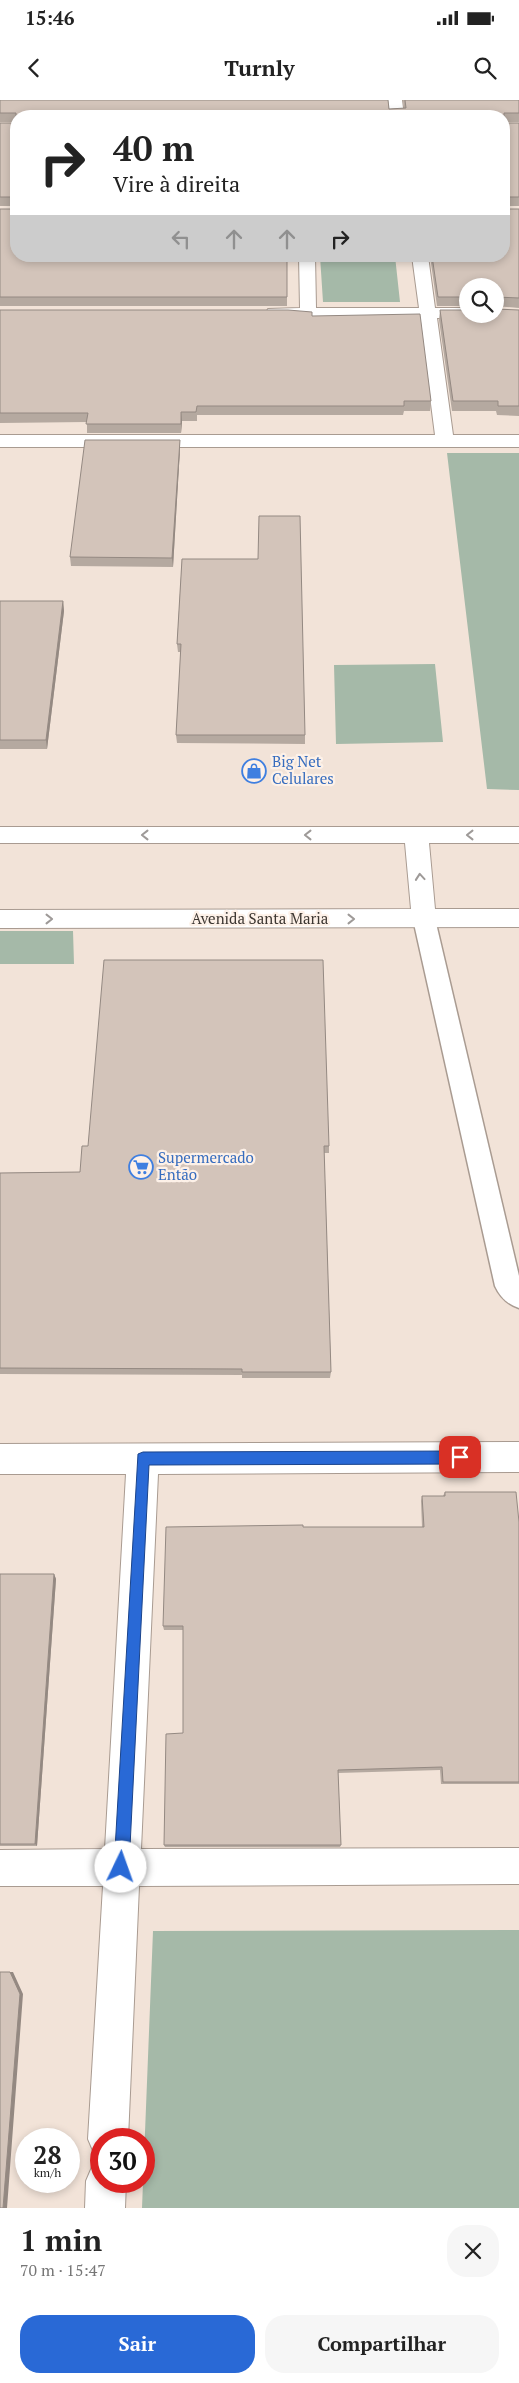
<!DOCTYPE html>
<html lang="pt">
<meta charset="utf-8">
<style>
:root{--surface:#fff;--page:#f6f6f6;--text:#222;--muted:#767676;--accent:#2969d6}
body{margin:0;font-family:"PT Serif",serif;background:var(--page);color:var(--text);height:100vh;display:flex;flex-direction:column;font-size:19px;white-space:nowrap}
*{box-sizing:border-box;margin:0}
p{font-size:16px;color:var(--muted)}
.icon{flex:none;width:28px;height:28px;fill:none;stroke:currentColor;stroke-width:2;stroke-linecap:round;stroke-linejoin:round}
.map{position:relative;height:2108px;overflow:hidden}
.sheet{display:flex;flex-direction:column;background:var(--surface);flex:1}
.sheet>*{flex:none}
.top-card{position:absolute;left:10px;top:10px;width:500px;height:152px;border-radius:20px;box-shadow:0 2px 8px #0003;background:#fff;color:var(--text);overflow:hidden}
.buttons{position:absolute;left:459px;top:178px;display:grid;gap:10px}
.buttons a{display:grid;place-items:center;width:45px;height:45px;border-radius:50%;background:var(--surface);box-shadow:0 2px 8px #0003;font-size:25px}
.speed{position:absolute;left:15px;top:2028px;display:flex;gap:10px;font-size:25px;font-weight:700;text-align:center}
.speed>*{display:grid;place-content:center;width:65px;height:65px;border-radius:50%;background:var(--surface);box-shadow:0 2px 8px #0003;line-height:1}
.speed small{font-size:12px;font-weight:400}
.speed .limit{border:8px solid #d22;background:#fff;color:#111}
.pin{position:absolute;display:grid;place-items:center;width:42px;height:42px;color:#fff;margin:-21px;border-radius:10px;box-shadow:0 2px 8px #0006}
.me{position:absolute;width:55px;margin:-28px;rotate:3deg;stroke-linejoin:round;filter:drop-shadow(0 0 4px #0008)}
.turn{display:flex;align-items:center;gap:18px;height:105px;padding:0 20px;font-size:22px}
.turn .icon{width:65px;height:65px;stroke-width:2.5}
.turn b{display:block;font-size:35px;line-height:42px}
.lanes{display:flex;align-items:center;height:48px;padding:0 20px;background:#0003;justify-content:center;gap:25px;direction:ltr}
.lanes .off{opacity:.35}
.round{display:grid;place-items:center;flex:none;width:52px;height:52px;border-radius:20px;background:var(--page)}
.overview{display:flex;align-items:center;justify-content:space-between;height:85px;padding:0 20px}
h1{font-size:30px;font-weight:700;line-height:38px}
.primary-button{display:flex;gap:10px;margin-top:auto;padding:10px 20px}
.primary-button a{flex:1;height:58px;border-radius:20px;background:var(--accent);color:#fff;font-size:20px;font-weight:700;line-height:58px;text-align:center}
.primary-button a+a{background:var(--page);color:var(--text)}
.status{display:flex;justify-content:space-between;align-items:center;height:35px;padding:0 25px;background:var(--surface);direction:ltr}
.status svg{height:14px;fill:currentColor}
header{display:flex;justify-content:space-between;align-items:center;height:65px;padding:0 20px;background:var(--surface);font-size:22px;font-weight:700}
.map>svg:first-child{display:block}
</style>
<div class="status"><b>15:46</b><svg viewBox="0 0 49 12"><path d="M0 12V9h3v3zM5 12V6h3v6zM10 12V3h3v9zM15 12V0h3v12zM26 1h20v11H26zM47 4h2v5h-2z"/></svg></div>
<header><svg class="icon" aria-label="back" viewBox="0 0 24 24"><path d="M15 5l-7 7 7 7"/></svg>Turnly<svg class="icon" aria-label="search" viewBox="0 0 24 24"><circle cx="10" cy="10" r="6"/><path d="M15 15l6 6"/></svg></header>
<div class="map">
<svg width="519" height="2108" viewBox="0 0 519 2108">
<rect width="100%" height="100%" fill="#f2e3d8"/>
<path fill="#a5b9a8" d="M320 156H395L400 202H323Z
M447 353H519V690L487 689Z
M435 564 443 642 336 644 334 565Z
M0 831H73L74 864H0Z
M519 1830V2108H142L153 1831Z"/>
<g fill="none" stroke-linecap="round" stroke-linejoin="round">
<g stroke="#a99b91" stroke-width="3">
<path id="service" d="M424 811 432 813 435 819 519 1176V1208C507 1204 500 1197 495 1186L413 819 416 813Z"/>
</g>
<g stroke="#a99b91" stroke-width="2">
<path id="minor" d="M388 0H402L404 16H390Z
M299 156H315L316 208H419L412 156H428L435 208H468V214H476L468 218H437L453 335H519V347H0V335H435L420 218 268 217 266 213 268 209 300 208Z
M519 1342V1372L158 1374 141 1749 519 1748V1784L139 1786 128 2039H101V2056L94 2053 88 2039 103 1786H0V1750L105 1749 126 1374H0V1344Z
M101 2063V2081H126L125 2108H85L86 2081 92 2067Z"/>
</g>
<g stroke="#a99b91" stroke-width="2">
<path id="secondary" d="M0 727H519V743H429L435 809H519V827L0 828V810L411 809 405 743H0Z"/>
</g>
<use href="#service" fill="#fff" fill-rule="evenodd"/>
<use href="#minor" fill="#fff" fill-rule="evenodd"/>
<use href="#secondary" fill="#fff" fill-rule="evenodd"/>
</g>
<path fill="#b5a9a0" d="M0 0 389 9 404 8 403 0H519V22H504V23H519V106H504V109H519V208L495 206V186H468V206H437L430 156H504V16H16L287 156V206H0V109H16V106H0V23H16V22H0Z
M0 210 312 216 431 301 430 311H404L403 315H197V321H182L181 333H87V322L0 323Z
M440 210H519V316L497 315 496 311H452L439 220Z
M180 340V349L173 467 71 466 70 457Z
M182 459 305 635V644L177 643 176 635 181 552H178L177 544Z
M0 501H63L64 511 47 649H0Z
M88 1046H329V1053H324L331 1272 330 1278H242V1275L0 1274V1073L80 1072Z
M445 1392 519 1422V1684H441L440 1670 338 1673 341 1745 340 1747H165L164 1745 183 1633V1530H164L163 1526 303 1427H422L421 1401 422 1396H443Z
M0 1474H54L56 1479 37 1746H0Z"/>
<path fill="#948982" d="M181 312 182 321 181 333Z
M180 340V349L173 467 172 458Z
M63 501 64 511 47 649 46 640Z
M54 1474 56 1479 37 1746 35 1744Z
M10 1872H13L23 1894 7 2108H3Z"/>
<path fill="#d3c4ba" stroke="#948982" d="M0 0H388L389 9 406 8 405 0H519V13H504V23H519V97H504V109H519V198L496 197 495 201V186H468V197H438L432 156H504V16H16V156H287V197H0V109H16V97H0V23H16V13H0Z
M495 209 519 210V306H498V301H453L440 210H468V214H495Z
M0 210H288L312 212V216L420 214 431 301H404V306H197L196 312H181V324H86L88 313H0Z
M85 340H180L172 458 70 457Z
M259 416H300L305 635H176L181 544H177L182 459H258Z
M0 501H63L46 640H0Z
M104 860H323L329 1046H324L331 1272H242V1269L0 1268V1073L80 1072 82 1046H88Z
M445 1392H516L519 1422V1682H443L442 1667 338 1670 341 1745H164L166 1634 183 1633V1526H163L166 1427 303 1425V1427H424L422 1396H445Z
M0 1474H54L35 1744H0Z
M0 1872H10L20 1894 3 2108H0Z"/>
<defs><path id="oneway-chevron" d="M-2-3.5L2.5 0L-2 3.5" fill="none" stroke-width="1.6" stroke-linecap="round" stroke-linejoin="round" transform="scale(1.25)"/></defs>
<g stroke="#9e9a98">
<use href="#oneway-chevron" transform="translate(145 735) rotate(180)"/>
<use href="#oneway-chevron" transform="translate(308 735) rotate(180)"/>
<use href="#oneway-chevron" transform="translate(470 735) rotate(180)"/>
<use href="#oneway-chevron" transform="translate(420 777) rotate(-95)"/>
<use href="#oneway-chevron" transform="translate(49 819)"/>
<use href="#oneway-chevron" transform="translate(351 819)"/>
</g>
<path fill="#2969d6" stroke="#1b448b" d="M460 1351 464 1353 466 1357 464 1362 460 1364 149 1365 129 1767 127 1773 121 1775 116 1773 114 1767 138 1354 143 1352Z"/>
<defs>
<g id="shop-ring" transform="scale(1.25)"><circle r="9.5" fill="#fdf1e8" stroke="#3f7fe0" stroke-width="1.5"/><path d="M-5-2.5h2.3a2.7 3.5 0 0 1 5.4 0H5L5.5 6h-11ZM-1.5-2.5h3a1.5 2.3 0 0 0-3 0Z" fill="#3f7fe0"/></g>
<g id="supermarket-ring" transform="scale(1.25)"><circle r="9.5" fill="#fdf1e8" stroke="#3f7fe0" stroke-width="1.5"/><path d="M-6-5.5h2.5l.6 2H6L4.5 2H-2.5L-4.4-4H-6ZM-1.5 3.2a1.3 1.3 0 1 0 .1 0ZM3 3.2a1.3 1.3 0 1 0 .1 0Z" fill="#3f7fe0"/></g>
</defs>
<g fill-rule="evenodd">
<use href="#shop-ring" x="254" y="671"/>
<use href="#supermarket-ring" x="141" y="1067"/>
</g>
<g text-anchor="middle" stroke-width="4.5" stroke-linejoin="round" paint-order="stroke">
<g font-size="15" fill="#366cbe" stroke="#fdf1e8" text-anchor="start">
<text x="272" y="667">Big Net<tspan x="272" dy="17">Celulares</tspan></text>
<text x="158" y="1063">Supermercado<tspan x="158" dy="17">Então</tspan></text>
</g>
<g font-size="15" fill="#3c3631" stroke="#fdf1e8">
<text x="260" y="824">Avenida Santa Maria</text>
</g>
</g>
</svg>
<div class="buttons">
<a><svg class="icon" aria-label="search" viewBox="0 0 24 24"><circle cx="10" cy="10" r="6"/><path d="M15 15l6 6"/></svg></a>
</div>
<div class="speed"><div>28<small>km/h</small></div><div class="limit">30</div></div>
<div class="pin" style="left:460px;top:1357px;background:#d93025"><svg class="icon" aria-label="arrive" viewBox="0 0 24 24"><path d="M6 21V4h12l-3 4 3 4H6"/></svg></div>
<svg class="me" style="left:121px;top:1767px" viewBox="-20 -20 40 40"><circle r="19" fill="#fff"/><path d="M0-13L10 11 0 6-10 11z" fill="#2969d6"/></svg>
<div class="top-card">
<div class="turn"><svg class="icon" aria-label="right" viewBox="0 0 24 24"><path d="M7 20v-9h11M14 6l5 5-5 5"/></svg><div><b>40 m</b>Vire à direita</div></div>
<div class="lanes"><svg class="icon off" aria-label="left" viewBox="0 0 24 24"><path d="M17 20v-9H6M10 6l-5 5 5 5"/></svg><svg class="icon off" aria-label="ahead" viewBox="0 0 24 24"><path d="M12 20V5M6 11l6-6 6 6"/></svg><svg class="icon off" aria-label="ahead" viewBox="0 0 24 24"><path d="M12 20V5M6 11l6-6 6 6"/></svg><svg class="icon" aria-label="right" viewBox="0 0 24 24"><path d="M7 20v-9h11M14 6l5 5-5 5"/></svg></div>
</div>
</div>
<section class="sheet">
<div class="overview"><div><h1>1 min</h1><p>70 m · 15:47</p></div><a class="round"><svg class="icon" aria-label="close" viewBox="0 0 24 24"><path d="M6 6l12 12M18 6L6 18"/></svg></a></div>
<div class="primary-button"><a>Sair</a><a>Compartilhar</a></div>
</section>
